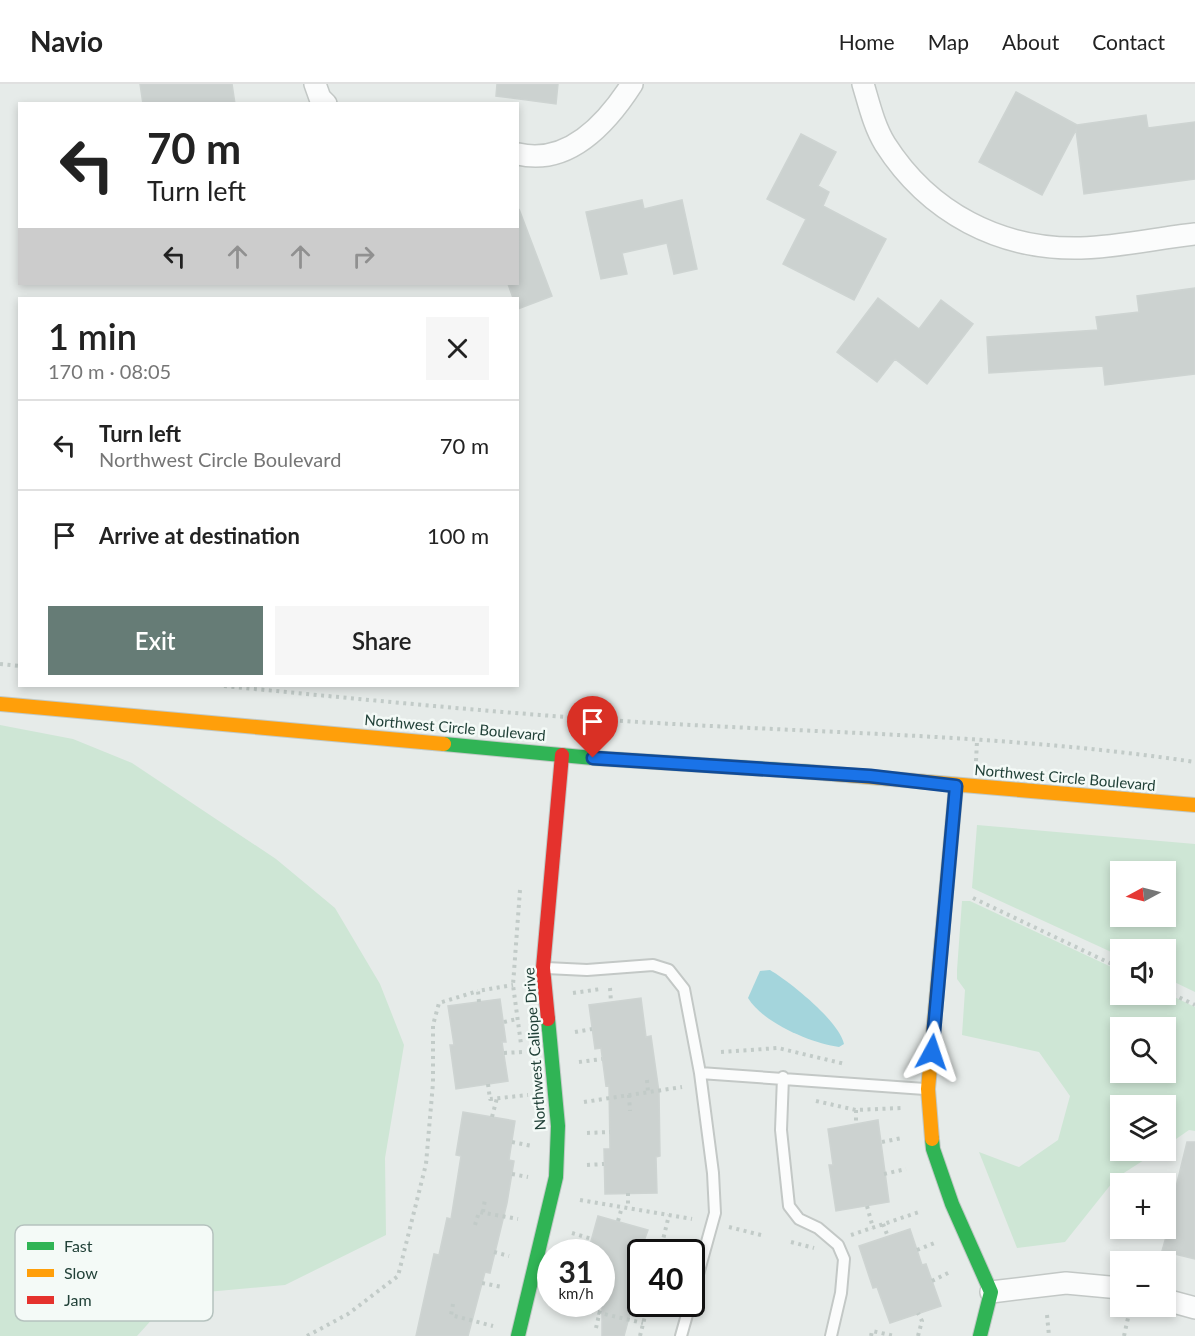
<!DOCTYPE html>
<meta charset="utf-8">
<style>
:root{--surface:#fff;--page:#f6f6f6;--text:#222;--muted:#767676;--line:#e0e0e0;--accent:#667c76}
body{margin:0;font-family:Lato,sans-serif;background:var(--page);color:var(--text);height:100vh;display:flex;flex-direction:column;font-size:22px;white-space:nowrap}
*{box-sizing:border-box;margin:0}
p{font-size:20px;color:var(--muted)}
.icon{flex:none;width:33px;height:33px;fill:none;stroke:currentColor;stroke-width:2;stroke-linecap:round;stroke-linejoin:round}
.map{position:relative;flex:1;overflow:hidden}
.sheet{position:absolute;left:18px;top:213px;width:501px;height:390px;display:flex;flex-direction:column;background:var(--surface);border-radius:0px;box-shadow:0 3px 9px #0003}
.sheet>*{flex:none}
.hud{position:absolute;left:18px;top:18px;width:501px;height:183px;border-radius:0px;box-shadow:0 3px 9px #0003;background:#fff;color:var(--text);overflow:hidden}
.needle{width:39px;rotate:263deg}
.fabs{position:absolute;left:1110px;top:777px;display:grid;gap:12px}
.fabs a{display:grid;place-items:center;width:66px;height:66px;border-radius:0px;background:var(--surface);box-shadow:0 3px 9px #0003;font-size:30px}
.speed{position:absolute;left:537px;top:1155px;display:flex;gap:12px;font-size:30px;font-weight:700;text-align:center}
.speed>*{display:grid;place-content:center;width:78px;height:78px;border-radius:50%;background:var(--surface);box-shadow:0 3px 9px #0003;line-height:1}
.speed small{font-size:15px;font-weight:400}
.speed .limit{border:3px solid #111;border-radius:9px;background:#fff;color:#111}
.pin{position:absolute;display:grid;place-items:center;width:51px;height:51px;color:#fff;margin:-62px -26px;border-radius:50% 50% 50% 0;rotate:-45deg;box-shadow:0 0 6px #0007}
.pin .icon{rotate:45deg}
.me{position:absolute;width:66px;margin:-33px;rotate:5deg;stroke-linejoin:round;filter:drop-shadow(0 0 4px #0008)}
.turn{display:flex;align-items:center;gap:21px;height:126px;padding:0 30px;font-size:27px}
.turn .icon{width:78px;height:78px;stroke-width:2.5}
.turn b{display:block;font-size:42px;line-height:51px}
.lanes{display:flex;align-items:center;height:57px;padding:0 30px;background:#0003;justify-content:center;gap:30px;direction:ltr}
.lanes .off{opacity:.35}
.round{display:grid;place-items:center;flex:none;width:63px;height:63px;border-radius:0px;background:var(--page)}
.head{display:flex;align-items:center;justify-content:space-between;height:102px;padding:0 30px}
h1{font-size:36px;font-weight:600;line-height:45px}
.primary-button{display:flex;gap:12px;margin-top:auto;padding:12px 30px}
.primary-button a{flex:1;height:69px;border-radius:0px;background:var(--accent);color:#fff;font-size:24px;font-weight:600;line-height:69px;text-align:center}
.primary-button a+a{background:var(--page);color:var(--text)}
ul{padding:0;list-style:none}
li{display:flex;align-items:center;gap:18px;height:90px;padding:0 30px;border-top:2px solid var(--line)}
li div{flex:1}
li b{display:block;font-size:22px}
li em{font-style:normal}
header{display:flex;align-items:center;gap:36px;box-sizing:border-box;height:84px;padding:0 30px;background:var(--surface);border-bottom:2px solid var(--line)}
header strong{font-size:28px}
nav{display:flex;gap:33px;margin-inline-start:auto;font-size:21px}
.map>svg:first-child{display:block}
</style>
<header>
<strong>Navio</strong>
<nav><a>Home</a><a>Map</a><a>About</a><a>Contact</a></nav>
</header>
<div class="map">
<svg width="1195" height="1252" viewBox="0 0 1195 1252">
<rect width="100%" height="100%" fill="#e6ebe9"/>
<path fill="#cee6d5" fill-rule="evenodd" d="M0 641 73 655 132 679 276 775 335 824 380 900 404 961 385 1074 386 1151 285 1201 174 1211 137 1252H0Z
M977 741 1195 760V908L1166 894V866H1120V872L972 804ZM1120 788H1166V832H1120Z
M962 817H970L1120 887V910L1166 909 1195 923V1047L1189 1046 1166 1062V1022H1120V1066L1158 1067 1116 1094 1065 1158 1017 1164 979 1068 1019 1083 1058 1056 1070 1012 1039 968 962 951 965 906 957 895V886ZM1120 944H1166V988H1120Z"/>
<path fill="#a4d5dc" d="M770 886C790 898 839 937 844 960L839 963C811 959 763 939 748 914L760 887Z"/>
<path fill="#ccd2d0" stroke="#ced4d2" stroke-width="1.5" d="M140 0H232L235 20H143Z
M497 0H558L556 20 496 12Z
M1016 8 1077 41 1146 31 1148 44 1195 38V95L1084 110 1076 46 1042 111 979 78Z
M801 50 836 68 818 102 829 108 823 122 886 155 854 216 783 180 806 135 767 115Z
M642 116 644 125 682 116 697 185 674 190 667 159 622 169 627 190 601 195 586 128Z
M519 125 552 212 518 225V214H513L508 200H518Z
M1195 204V290L1105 301 1103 282 989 289 987 253 1098 246 1096 233 1139 228 1137 212Z
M878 214 919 245 941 216 973 240 927 300 895 275 877 298 837 268Z
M641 914 646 953 651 952 659 1008 660 1072 656 1073 657 1109 605 1110 604 1065H610L609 1001 606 1002 601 964 595 965 589 921Z
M500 915 506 958H502L508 997 456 1005 450 961H454L448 922Z
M463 1028 515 1037 509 1076 514 1077 507 1119 490 1189 485 1188 468 1252H416L434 1170 439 1171 447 1134 451 1135 461 1072 456 1071Z
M878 1036 889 1118 836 1127 829 1081H833L828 1045Z
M1187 1058H1195V1175L1162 1167 1166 1153V1100L1176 1103Z
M598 1132 648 1146 640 1168V1193L624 1252H602V1168H588Z
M910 1145 922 1181 926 1180 941 1222 890 1239 877 1203 873 1204 859 1162Z"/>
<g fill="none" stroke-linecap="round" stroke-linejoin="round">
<g stroke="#c3c8c6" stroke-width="14">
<path id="lane" d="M546 884 587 886 653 881 669 886 684 905 700 989
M783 993 781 1046 789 1122 799 1135 818 1144 838 1161 844 1175 841 1209 831 1252
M692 1212 715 1129 713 1089 700 989 925 1005
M681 1252 690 1220"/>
</g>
<g stroke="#c3c8c6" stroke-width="24">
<path id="street" d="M315 0 320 14 326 20
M863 0C869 20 874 42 885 60 929 129 1000 166 1081 164 1119 163 1158 154 1195 150
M518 70C569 82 607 39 632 0
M991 1208 1066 1199 1120 1204
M1166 1216 1195 1224"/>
</g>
<g stroke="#c1c9c6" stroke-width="16">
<path id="fast" d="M444 660 593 674 811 688
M932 1055 933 1065 952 1120 991 1208 980 1252
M518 1252 556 1093 558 1042 548 935"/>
</g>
<g stroke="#c1c9c6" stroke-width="16">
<path id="slow" d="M0 620 444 660
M811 688 1195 721
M932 1055 928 1005 956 702"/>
</g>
<g stroke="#c1c9c6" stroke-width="16">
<path id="jam" d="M548 935 543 884 562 671"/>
</g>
<path stroke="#c2cbc8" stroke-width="4" stroke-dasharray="3 4.5" stroke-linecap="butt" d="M0 580 20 582
M224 602C380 617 536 633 692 641 860 650 1029 653 1195 678
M976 677 977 657
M520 806 513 901 521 960
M973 814 1120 884
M610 904 611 918
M1166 907 1195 921
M573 909 601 905
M479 918 478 907 513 901
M504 938 517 935
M575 948 592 945
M721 968 778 964 845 980
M504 969 522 968
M579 978 602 975
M647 996 648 1008
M488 1000 490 1015 528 1011
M629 1011 630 1027
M816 1017 856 1026 901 1024
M584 1018 682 1003
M856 1026V1040
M492 1033 497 1014
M587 1049 610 1048
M512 1058 532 1062
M882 1058 902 1054
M587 1081 604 1080
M512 1090 528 1093
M884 1090 906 1085
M628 1109V1124
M580 1116 692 1135
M867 1122 873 1144
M483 1128 485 1115
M618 1137 622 1123
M883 1140 888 1153
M475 1141 479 1128 518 1135
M729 1143 765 1152
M572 1149 592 1155
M851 1151 922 1127
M791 1158 814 1164
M917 1166 937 1158
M494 1168 509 1172
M660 1168 669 1131
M932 1197 950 1188
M482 1199 502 1203
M453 1220 451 1231 493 1242
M561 1220 643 1239
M1047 1231 1049 1252
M596 1244 602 1218
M307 1252 348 1230 398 1192 426 1080 433 999V941L439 919 478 907
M640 1252 648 1220
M871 1252 872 1247 895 1252
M918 1252 922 1237 918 1229
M1124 1252 1128 1234"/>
<use href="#lane" stroke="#fbfcfc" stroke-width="10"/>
<use href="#street" stroke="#fbfcfc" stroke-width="21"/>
<use href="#fast" stroke="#30b455" stroke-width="14"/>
<use href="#slow" stroke="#ff9f0a" stroke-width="14"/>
<use href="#jam" stroke="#e5322d" stroke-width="14"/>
</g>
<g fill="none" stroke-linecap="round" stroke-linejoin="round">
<g stroke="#114b97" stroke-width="15">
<path id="route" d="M593 674 870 692 956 702 932 968"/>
</g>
<use href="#route" stroke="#1a73e8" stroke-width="10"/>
</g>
<g text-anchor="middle" stroke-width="5" stroke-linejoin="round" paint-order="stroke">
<g font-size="15" fill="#214138" stroke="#f4faf7">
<text transform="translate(455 644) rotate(5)" y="5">Northwest Circle Boulevard</text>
<text transform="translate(1065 694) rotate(5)" y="5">Northwest Circle Boulevard</text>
<text transform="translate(535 965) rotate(-94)" y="5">Northwest Caliope Drive</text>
</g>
</g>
<rect x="15" y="1141" width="198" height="96" rx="9" fill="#f4faf7" stroke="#b5c2be" stroke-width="1.5"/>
<rect x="27" y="1158" width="27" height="8" fill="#30b455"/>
<rect x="27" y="1185" width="27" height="8" fill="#ff9f0a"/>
<rect x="27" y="1212" width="27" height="8" fill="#e5322d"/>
<g font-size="16" fill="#214138">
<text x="64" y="1168">Fast</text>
<text x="64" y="1195">Slow</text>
<text x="64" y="1222">Jam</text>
</g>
</svg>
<div class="fabs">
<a><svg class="needle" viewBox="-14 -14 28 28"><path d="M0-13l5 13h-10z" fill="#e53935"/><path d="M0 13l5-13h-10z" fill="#767676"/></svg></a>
<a><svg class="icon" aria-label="sound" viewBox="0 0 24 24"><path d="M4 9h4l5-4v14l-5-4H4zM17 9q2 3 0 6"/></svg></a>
<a><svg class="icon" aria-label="search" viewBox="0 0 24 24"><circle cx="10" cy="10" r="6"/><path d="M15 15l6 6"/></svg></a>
<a><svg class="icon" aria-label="layers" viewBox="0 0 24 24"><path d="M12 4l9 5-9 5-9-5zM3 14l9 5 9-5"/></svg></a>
<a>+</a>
<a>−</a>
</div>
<div class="speed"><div>31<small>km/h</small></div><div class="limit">40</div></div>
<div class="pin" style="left:593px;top:674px;background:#d93025"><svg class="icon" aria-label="arrive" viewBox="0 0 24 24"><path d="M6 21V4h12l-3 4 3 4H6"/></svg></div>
<svg class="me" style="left:932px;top:968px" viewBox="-20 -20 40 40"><path d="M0-17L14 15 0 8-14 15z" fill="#1a73e8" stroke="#fff" stroke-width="4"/></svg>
<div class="hud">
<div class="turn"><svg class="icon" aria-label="left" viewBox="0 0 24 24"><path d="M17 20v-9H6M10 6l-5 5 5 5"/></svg><div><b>70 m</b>Turn left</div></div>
<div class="lanes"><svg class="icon" aria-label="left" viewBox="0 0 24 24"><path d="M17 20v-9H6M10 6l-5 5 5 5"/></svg><svg class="icon off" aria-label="ahead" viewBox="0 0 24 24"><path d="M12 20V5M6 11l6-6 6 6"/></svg><svg class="icon off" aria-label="ahead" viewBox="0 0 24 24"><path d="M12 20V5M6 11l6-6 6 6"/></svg><svg class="icon off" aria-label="right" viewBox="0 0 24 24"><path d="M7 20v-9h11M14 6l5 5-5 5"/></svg></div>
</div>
<section class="sheet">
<div class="head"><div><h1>1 min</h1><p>170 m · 08:05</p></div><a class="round"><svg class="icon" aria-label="close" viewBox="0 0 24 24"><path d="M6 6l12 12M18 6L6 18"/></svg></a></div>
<ul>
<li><svg class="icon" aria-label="left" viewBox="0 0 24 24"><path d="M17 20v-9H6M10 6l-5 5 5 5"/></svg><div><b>Turn left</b><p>Northwest Circle Boulevard</p></div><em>70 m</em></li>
<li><svg class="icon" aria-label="arrive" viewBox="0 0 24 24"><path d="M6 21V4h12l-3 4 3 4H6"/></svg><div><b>Arrive at destination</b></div><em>100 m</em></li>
</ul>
<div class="primary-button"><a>Exit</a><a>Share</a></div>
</section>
</div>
